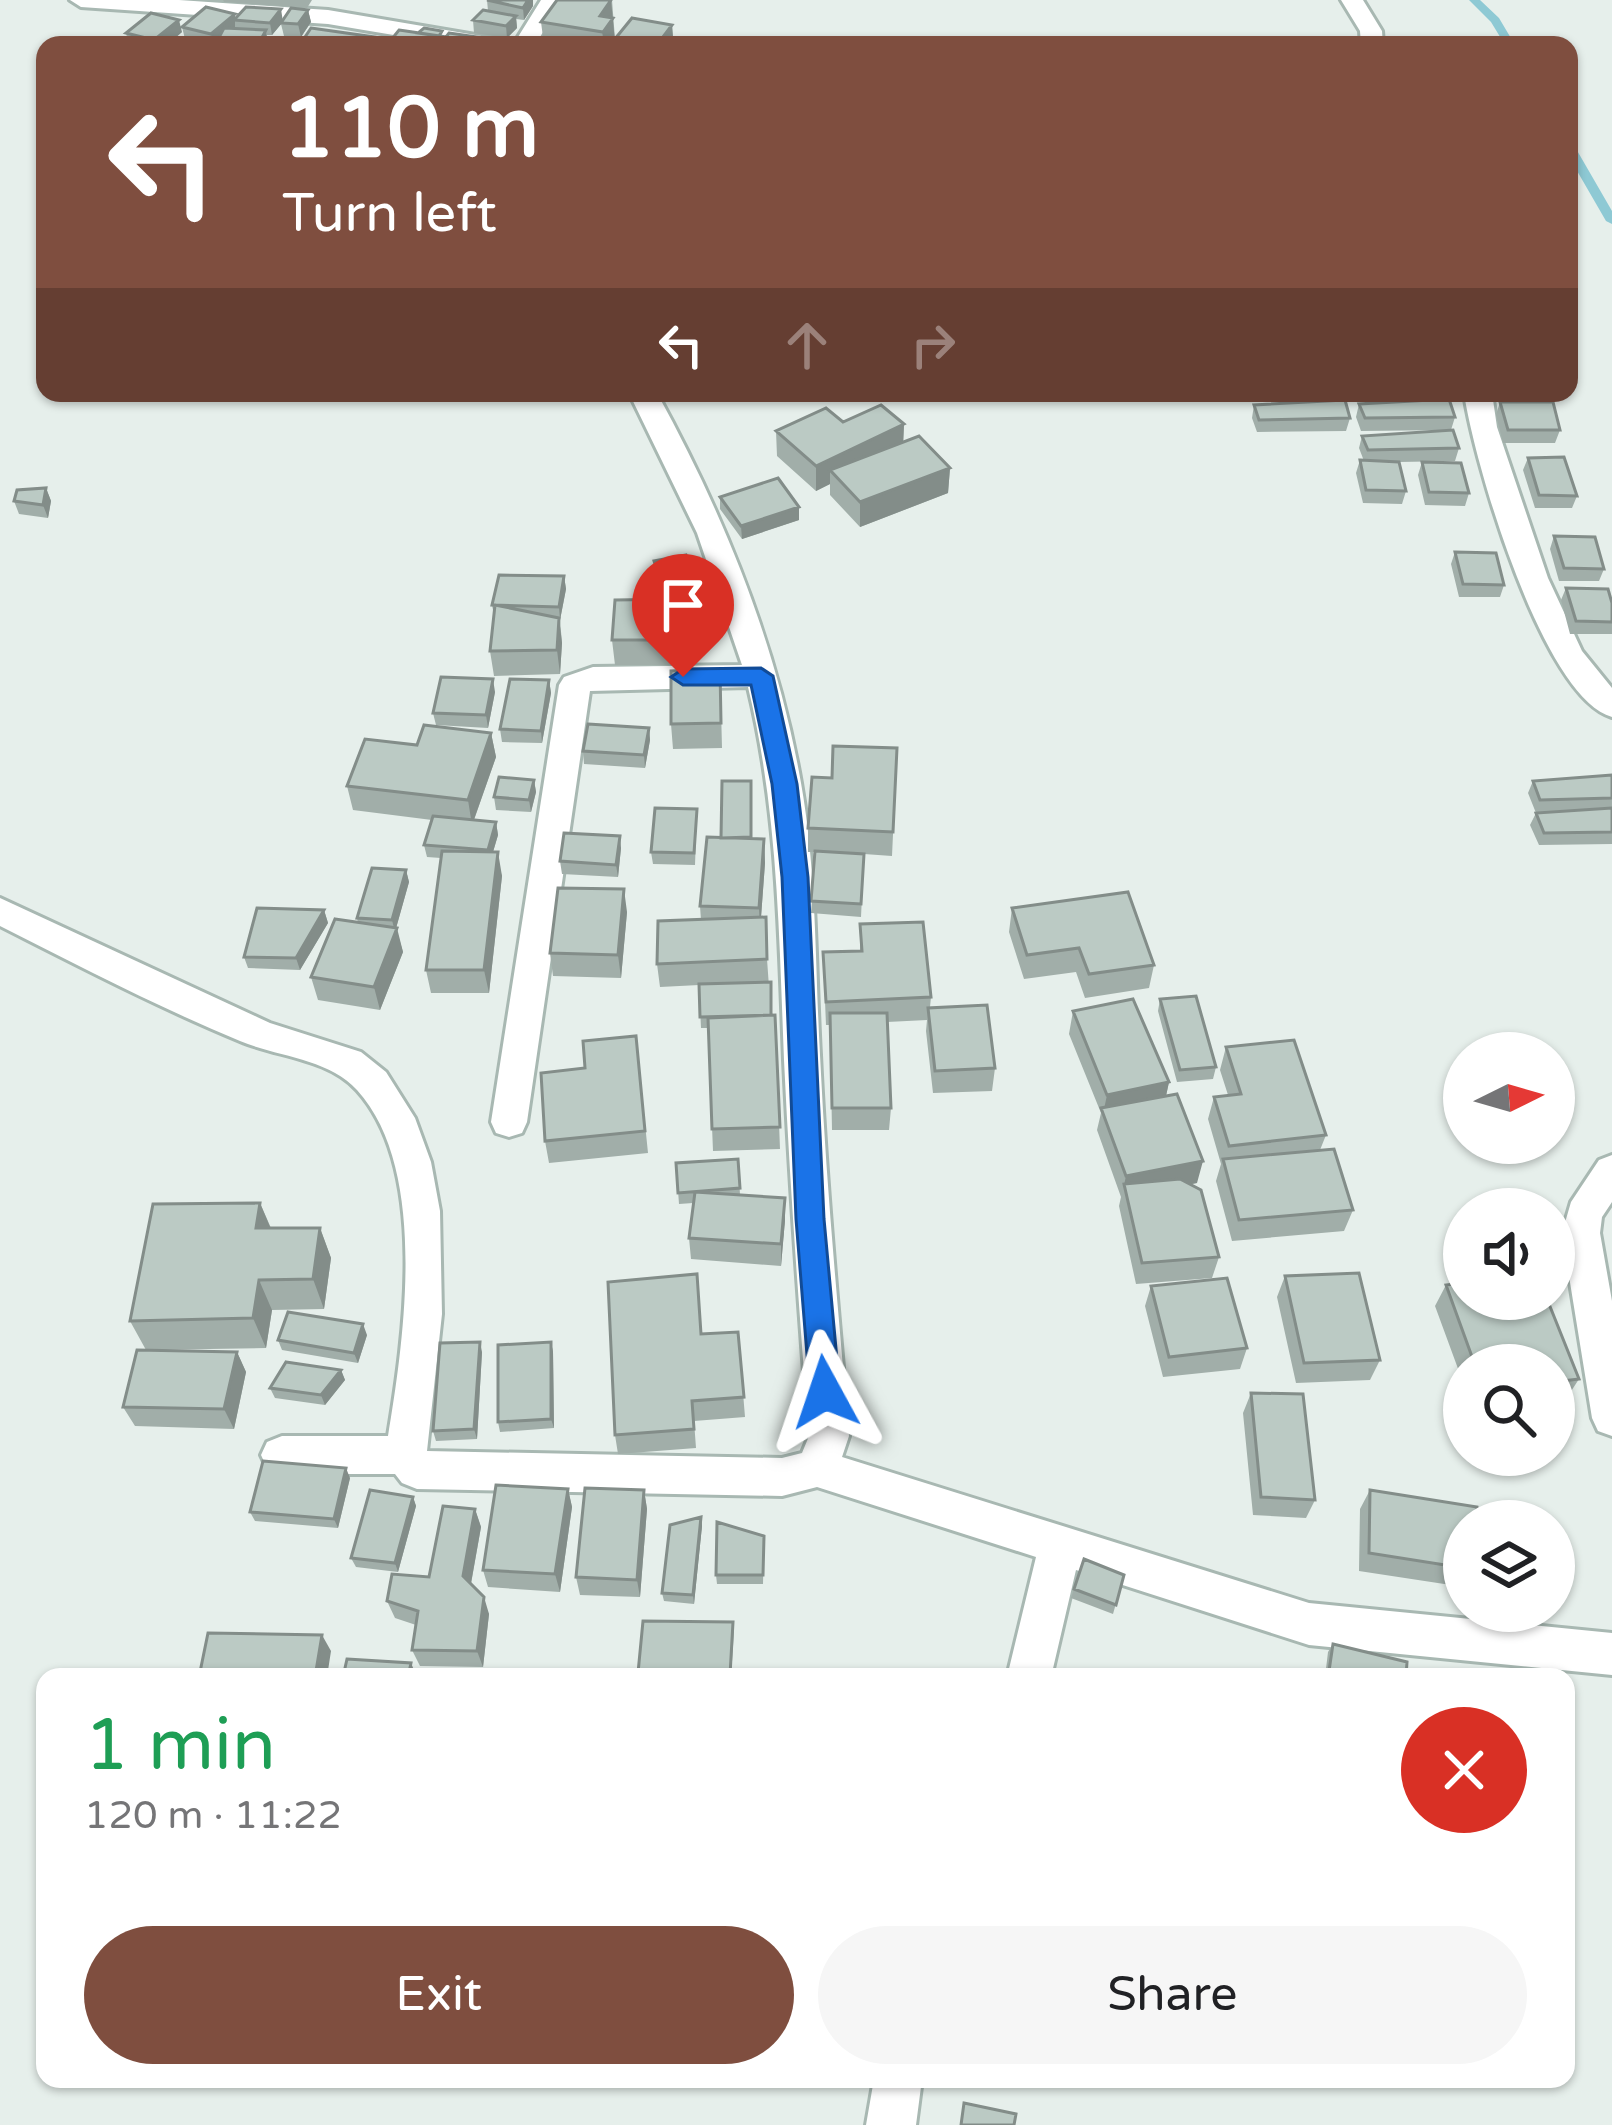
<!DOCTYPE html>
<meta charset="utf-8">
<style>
:root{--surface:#fff;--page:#f6f6f6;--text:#202124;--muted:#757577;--accent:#7f4e3f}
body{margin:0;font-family:"Varela Round",sans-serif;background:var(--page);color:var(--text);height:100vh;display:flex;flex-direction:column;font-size:45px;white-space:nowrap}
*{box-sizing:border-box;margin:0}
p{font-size:39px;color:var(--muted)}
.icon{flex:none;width:66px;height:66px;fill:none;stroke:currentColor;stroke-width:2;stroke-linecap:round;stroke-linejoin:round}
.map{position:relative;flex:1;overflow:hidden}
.drawer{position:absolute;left:36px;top:1668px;width:1539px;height:420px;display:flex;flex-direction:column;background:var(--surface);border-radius:24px;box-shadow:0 3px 9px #0004}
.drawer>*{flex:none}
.guide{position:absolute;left:36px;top:36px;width:1542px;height:366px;border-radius:24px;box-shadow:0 3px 9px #0004;background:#7f4e3f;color:#fff;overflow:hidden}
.needle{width:78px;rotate:85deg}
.fabs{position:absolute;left:1443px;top:1032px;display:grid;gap:24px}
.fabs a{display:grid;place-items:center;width:132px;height:132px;border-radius:50%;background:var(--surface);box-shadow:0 3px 9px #0004;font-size:60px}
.pin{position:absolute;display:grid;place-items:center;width:102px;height:102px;color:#fff;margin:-123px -51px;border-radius:50% 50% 50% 0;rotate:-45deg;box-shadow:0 0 12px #0007}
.pin .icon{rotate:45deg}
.me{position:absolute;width:132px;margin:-66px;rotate:355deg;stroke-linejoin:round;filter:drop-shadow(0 0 9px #0008)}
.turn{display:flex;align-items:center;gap:42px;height:252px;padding:0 48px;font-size:54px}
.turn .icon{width:156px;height:156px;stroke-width:2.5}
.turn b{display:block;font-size:84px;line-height:102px}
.lanes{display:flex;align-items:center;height:114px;padding:0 48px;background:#0003;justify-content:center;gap:60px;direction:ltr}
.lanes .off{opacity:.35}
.round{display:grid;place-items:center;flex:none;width:126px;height:126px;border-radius:63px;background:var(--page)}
.summary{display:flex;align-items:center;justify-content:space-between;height:204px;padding:0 48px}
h1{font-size:72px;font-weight:600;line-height:90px;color:#1e9e55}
.cta{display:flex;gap:24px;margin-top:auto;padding:24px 48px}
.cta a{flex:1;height:138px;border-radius:72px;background:var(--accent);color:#fff;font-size:48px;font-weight:600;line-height:138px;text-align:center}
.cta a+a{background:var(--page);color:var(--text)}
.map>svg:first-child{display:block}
</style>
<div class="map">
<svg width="1612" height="2125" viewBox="0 0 1612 2125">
<rect width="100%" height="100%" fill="#e6efeb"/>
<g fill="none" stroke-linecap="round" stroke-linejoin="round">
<path fill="#8ec9d4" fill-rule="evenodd" d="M1469 0H1480L1499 18 1515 45H1505L1491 22Z
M1569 144 1575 147 1612 211V224L1606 221 1569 157Z"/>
<g stroke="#a8b8b2" stroke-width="6">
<path id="street" d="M70 0H179L328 10 493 38 504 45H453L328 24 81 7Z
M541 0H563L535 45H513Z
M1341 0H1363L1382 31 1383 45H1361L1360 31Z
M629 393H657C724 515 777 645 801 783 817 873 815 965 820 1055 826 1182 838 1309 849 1436L842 1457 1309 1603 1612 1633V1675L1309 1645 1076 1570 1051 1677H1007L1036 1557 817 1487 782 1496 417 1489 402 1483 395 1474H282L267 1468 261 1455 267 1442 282 1436H388C404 1339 429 1169 357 1090 328 1058 278 1057 240 1041 158 1007 79 966 0 926V898L270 1023 361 1052 386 1072 415 1118 431 1162 440 1211 442 1314 427 1451 782 1458 802 1453 809 1436C799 1311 790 1186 784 1060 779 934 778 811 748 687L590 691 527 1122 522 1133 509 1137 496 1133 491 1122 559 685 564 677 593 667 742 665 697 533Z
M1464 393H1492L1497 427 1548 578 1582 651 1612 688V717C1542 697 1474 461 1464 393Z
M1612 1155V1202L1602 1217 1600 1233 1612 1301V1436L1598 1431 1592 1418 1562 1233 1571 1202 1599 1160Z
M874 2079H922L916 2125H866Z"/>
</g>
<use href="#street" fill="#fff" fill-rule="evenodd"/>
</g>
<path fill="#a1aea9" d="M223 0H312L307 8 224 2Z
M487 0H533V6L524 20 516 19 517 28 507 38 474 33 473 20 488 11Z
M612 0 615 39 672 25 673 38 667 45H544L541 22Z
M308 10 311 22 301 37 284 36 281 24 272 35H267V45H209L185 39 182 27 236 18 283 21Z
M182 32 167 45H129L126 33Z
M1498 393H1543L1541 402 1560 430 1555 443H1503L1496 415 1500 402Z
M1359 404 1455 417 1451 430 1361 431 1356 417Z
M1254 405 1350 418 1346 431 1257 432 1252 418Z
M843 422 904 424 903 442 950 468 948 493 860 527 830 495V484L816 491 777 456 776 431Z
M1362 436 1459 448 1455 461 1399 462 1406 491 1402 504 1363 503 1356 473 1360 460 1364 461 1359 448Z
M1528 458 1577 496 1572 508H1535L1523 470Z
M1422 462 1469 493 1465 506 1425 505 1418 475Z
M46 488 51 501 48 518 19 514 14 501Z
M720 497 799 520 742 539 720 509Z
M1554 536 1604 569 1599 581H1559L1550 549Z
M1455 552 1504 585 1500 597H1459L1451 564Z
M654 561 700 595V608L684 611 683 665H615L612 640 664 599 655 573Z
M564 576 566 589 560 620 562 643 560 674 494 676 490 651 494 615 492 605Z
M1566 588 1612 603V634H1570L1561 600Z
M720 669 722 748 673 749 671 724Z
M549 680 551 693 542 743 502 742 500 729Z
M495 692 488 728 436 725 433 713Z
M649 728 650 740 645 768 584 764 583 751Z
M491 733 496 757 474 820 496 822 498 835 493 852 502 876 489 993H431L426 970 441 858 427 857 424 845 432 820 353 810 347 786 417 745Z
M897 748 892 856 864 854 861 917 811 913 815 852H808V828L832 778Z
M1612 775V844L1539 845 1530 825 1536 813 1528 793 1533 781Z
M534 780 536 792 531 812 496 810 494 797Z
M697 809 695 865 653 864 651 852Z
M752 838 764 839 765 863 761 917 767 959 771 1015H775L780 1149 713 1151 708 1028H701L699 985 660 987 657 964 701 920 700 906Z
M621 848 618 877 562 874 560 861Z
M406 870 409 882 396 928 403 952 380 1010 318 1000 311 977 358 923 357 918Z
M1012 908 1154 965 1149 988 1085 998 1076 972 1024 979 1009 932Z
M324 910 328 923 300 970 248 968 244 957Z
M627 912 621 978 553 976 550 953Z
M860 924 931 997 930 1007 995 1068 992 1091 933 1093 926 1031 927 1020 887 1022 891 1108 889 1130H832L830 1025H826L823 952 860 951Z
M1160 999 1216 1067 1213 1079 1177 1082 1158 1011Z
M1073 1011 1169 1082 1166 1096 1197 1183 1190 1184 1219 1257 1212 1278 1136 1284 1119 1206 1121 1197 1097 1130 1101 1113 1069 1034Z
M636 1036 648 1153 549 1163 545 1141 585 1068Z
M1226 1047 1326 1135 1320 1150 1353 1210 1344 1231 1232 1241 1216 1181 1221 1164 1208 1119 1214 1097 1228 1095 1220 1070Z
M738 1159 740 1195 785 1220 781 1266 691 1259 689 1238 693 1203 679 1204 676 1163Z
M260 1203 271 1228H320L331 1258 324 1309 272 1310 266 1348 146 1350 130 1321Z
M1285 1276 1380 1360 1370 1380 1296 1383 1277 1297Z
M1446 1285 1579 1379 1566 1399 1554 1400V1365H1464V1385L1435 1306Z
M1151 1286 1247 1348 1240 1369 1163 1377 1145 1306Z
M738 1332 745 1417 694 1421 696 1448 618 1454 615 1435 702 1334Z
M367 1335 358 1363 282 1350 278 1340Z
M551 1342 553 1352 554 1428 500 1432 498 1422Z
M237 1352 246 1372 234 1429 135 1426 123 1407Z
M482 1352 477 1439 436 1441 433 1431Z
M341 1370 345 1380 325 1405 275 1398 270 1388Z
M1251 1393 1315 1500 1306 1518 1253 1515 1243 1413Z
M350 1478 338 1528 255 1521 250 1512Z
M568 1489 572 1507 560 1592 488 1587 483 1570Z
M644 1490 647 1509 640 1597 580 1595 576 1577Z
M1370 1490 1464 1521V1587L1359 1571 1360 1509Z
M413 1497 416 1506 398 1572 356 1567 351 1558Z
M475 1509 481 1527 471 1584 489 1614 483 1667 420 1666 412 1650 416 1625 395 1618 387 1601 429 1577Z
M701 1517 702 1526 694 1604 664 1601 662 1593Z
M764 1536 763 1584H717L716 1575Z
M1084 1559 1124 1575 1113 1614 1071 1598Z
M734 1631 731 1677H639L638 1673Z
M1333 1644 1406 1677H1325L1328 1652Z"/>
<path fill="#838d89" d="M528 0H533V6L524 20 523 8Z
M611 0 615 42 613 45H604L600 16Z
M281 9 283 22 272 35 270 23Z
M308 10 311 22 301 37 298 24Z
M235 14V28L214 45 211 34Z
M516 16 517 28 507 38 506 26Z
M179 20 182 32 167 45H156L154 40Z
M672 25 673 38 667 45H657Z
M266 30 267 45H258Z
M904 424 903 449 830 470V484L816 491V466Z
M950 468 948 493 860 527V502Z
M46 488 51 501 48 518 43 505Z
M799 507V520L742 539 741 526Z
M564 576 566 589 560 620 559 607Z
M700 595V608L684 611 683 665 682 640 668 601Z
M559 618 562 643 560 674 557 650Z
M493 679 495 692 488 728 486 715Z
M549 680 551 693 542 743 541 731Z
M649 728 650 740 645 768 644 755Z
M491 733 496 757 472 825 468 800Z
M534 780 536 792 531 812 529 800Z
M496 822 498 835 490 862 488 850Z
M620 836 621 848 618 877 616 865Z
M764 839 765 863 760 931 759 908Z
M498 852 502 876 489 993 484 970Z
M406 870 409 882 395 932 392 920Z
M624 889 627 912 621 978 618 955Z
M324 910 328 923 300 970 296 958Z
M397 928 403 952 380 1010 374 987Z
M1169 1082 1164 1105 1103 1114 1107 1095Z
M1203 1161 1197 1183 1127 1197 1124 1185 1126 1176Z
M785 1198V1220L781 1266V1244Z
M260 1203 273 1234 256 1228Z
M320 1228 331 1258 324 1309 313 1279Z
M259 1280 272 1310 266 1348 253 1318Z
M363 1324 367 1335 358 1363 354 1353Z
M480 1342 482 1352 477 1439 474 1429Z
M551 1342 553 1352 554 1428 551 1419Z
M237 1352 246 1372 234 1429 224 1409Z
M341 1370 345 1380 325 1405 321 1395Z
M346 1468 350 1478 338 1528 334 1519Z
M568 1489 572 1507 560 1592 555 1574Z
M644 1490 647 1509 640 1597 637 1580Z
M413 1497 416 1506 398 1572 395 1563Z
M475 1509 481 1527 469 1594 463 1576Z
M701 1517 702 1526 694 1604 693 1595Z
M484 1597 489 1614 483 1667 477 1651Z
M322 1635 331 1651 327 1677H315Z
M411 1663 417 1677H408Z"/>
<path fill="#bbcac4" stroke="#838d89" stroke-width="3" d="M487 0H528L523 8Z
M557 0H611L600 16 613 18 603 32 541 22Z
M206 7 235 14 211 34 182 27Z
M246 7 281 9 270 23 234 20Z
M291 8 308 10 298 24 281 23Z
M483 10 516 16 506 26 473 20Z
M151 13 179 20 154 40 126 33Z
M632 18 672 25 657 45H610Z
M224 28 266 30 258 45H215Z
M311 28 374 37 368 45H316L301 43Z
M424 28 442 31 439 36 418 33Z
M399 30 488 43 486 45H387Z
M449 33 484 38 480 42 446 37Z
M1449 399 1455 417 1365 418 1359 404Z
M1345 400 1350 418 1259 420 1254 405Z
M1500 402H1553L1560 430H1508Z
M881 405 904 424 816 466 776 431 826 408 843 422Z
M1453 430 1459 448 1368 450 1362 436Z
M919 436 950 468 860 502 830 470Z
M1564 457 1577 496 1539 495 1528 458Z
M1360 460 1399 462 1406 491 1366 490Z
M1422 462 1461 463 1469 493 1429 492Z
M778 478 799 507 741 526 720 497Z
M46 488 43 505 14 501 17 490Z
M1554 536 1595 537 1604 569 1564 568Z
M1455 552 1496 553 1504 585 1463 584Z
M686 555 700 595 667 599 654 561Z
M499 575 564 576 559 607 492 605Z
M1566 588 1608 589 1612 603V622L1576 621Z
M683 599 682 640H612L615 600Z
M495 605 559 618 557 650 490 651Z
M720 669 721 723 671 724V671Z
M441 677 493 679 486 715 433 713Z
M510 679 549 680 541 731 500 729Z
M588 724 649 728 644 755 583 751Z
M424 725 491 733 468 800 347 786 365 739 417 745Z
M833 746 897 748 893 832 808 828 812 777 832 778Z
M1612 775V798L1540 800 1533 781Z
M499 777 534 780 529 800 494 797Z
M722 781H751V837L721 838Z
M655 808 697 809 694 853 651 852Z
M1612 808V832L1544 833 1536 813Z
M433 816 496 822 488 850 424 845Z
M564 833 620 836 616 865 560 861Z
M707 837 764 839 759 908 700 906Z
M442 851 498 852 484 970H426Z
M815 851 864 854 861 904 811 901Z
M372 868 406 870 392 920 357 918Z
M558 888 624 889 618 955 550 953Z
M1128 892 1154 965 1089 974 1079 948 1027 955 1012 908Z
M257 908 324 910 296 958 244 957Z
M766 917 767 959 657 964 658 921Z
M335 919 397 928 374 987 311 977Z
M923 922 931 997 826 1002 823 952 862 951 860 924Z
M771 982V1015L700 1017 699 984Z
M1196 996 1216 1067 1180 1070 1160 999Z
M1133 999 1169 1082 1107 1095 1073 1011Z
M987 1005 995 1068 935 1071 928 1008Z
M830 1013H887L891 1108H832Z
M775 1015 780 1127 712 1129 708 1018Z
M636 1036 645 1131 545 1141 541 1073 585 1068 583 1041Z
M1294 1040 1326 1135 1229 1146 1214 1097 1241 1094 1226 1047Z
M1177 1094 1203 1161 1126 1176 1101 1108Z
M1334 1149 1353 1210 1239 1220 1223 1159Z
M738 1159 740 1188 678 1193 676 1163Z
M1180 1179 1201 1190 1219 1257 1142 1263 1124 1184Z
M695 1192 785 1198 781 1244 689 1238Z
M260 1203 256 1228H320L313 1279 259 1280 253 1318 130 1321 153 1204Z
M1359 1273 1380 1360 1304 1363 1285 1276Z
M697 1274 701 1334 738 1332 744 1397 692 1401 694 1429 615 1435 608 1282Z
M1227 1278 1247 1348 1169 1357 1151 1286Z
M1464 1283V1299H1547L1579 1379 1554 1382V1365H1475L1446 1285Z
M288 1312 363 1324 354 1353 278 1340Z
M480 1342 474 1429 433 1431 440 1343Z
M551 1342V1419L498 1422V1345Z
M137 1350 237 1352 224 1409 123 1407Z
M286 1362 341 1370 321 1395 270 1388Z
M1251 1393 1303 1394 1315 1500 1261 1497Z
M263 1461 346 1468 334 1519 250 1512Z
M496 1485 568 1489 555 1574 483 1570Z
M585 1488 644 1490 637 1580 576 1577Z
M370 1490 413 1497 395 1563 351 1558Z
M1370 1490 1477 1507V1521H1464V1568L1369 1553Z
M443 1506 475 1509 463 1576 484 1597 477 1651 412 1650 418 1611 387 1601 392 1574 429 1577Z
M701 1517 693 1595 662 1593 670 1525Z
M717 1522 764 1536 763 1575H716Z
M1084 1559 1124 1575 1116 1605 1074 1589Z
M643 1621 733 1622 730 1675 638 1673Z
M208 1633 322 1635 315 1677H199Z
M1333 1644 1407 1662 1406 1677H1351L1329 1671Z
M347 1659 411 1663 408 1677H343Z
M964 2103 1016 2114 1014 2125H961Z"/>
<path fill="#1a73e8" stroke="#114b97" stroke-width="3" d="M761 668 773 676 797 784 808 877 824 1219 840 1392 836 1402 825 1406 814 1402 810 1392 796 1219 782 877 772 784 751 685H683L671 677 683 669Z"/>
</svg>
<div class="fabs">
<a><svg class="needle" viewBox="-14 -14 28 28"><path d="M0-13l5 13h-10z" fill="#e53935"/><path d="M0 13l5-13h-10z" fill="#757577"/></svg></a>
<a><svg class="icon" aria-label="sound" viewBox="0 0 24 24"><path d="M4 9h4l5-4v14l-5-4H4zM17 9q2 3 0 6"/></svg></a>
<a><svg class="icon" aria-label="search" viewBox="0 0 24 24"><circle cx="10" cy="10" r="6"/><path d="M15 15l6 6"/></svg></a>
<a><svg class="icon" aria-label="layers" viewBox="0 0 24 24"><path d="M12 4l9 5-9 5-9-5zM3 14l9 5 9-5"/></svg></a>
</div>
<div class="pin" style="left:683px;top:677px;background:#d93025"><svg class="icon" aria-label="arrive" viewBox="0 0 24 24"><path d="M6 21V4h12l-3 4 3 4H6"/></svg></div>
<svg class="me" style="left:825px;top:1392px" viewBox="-20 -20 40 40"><path d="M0-17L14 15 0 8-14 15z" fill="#1a73e8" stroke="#fff" stroke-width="4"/></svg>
<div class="guide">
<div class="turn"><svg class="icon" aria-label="left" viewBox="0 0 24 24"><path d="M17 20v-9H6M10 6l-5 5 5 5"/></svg><div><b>110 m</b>Turn left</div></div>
<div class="lanes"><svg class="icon" aria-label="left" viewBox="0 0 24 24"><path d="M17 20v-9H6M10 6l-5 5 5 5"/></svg><svg class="icon off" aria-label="ahead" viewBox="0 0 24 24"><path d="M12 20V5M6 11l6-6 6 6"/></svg><svg class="icon off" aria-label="right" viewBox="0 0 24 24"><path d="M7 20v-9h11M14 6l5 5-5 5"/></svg></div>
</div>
<section class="drawer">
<div class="summary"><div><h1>1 min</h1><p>120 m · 11:22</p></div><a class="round" style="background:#d93025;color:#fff"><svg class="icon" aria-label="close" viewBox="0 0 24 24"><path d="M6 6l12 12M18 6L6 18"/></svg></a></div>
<div class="cta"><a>Exit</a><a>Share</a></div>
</section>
</div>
